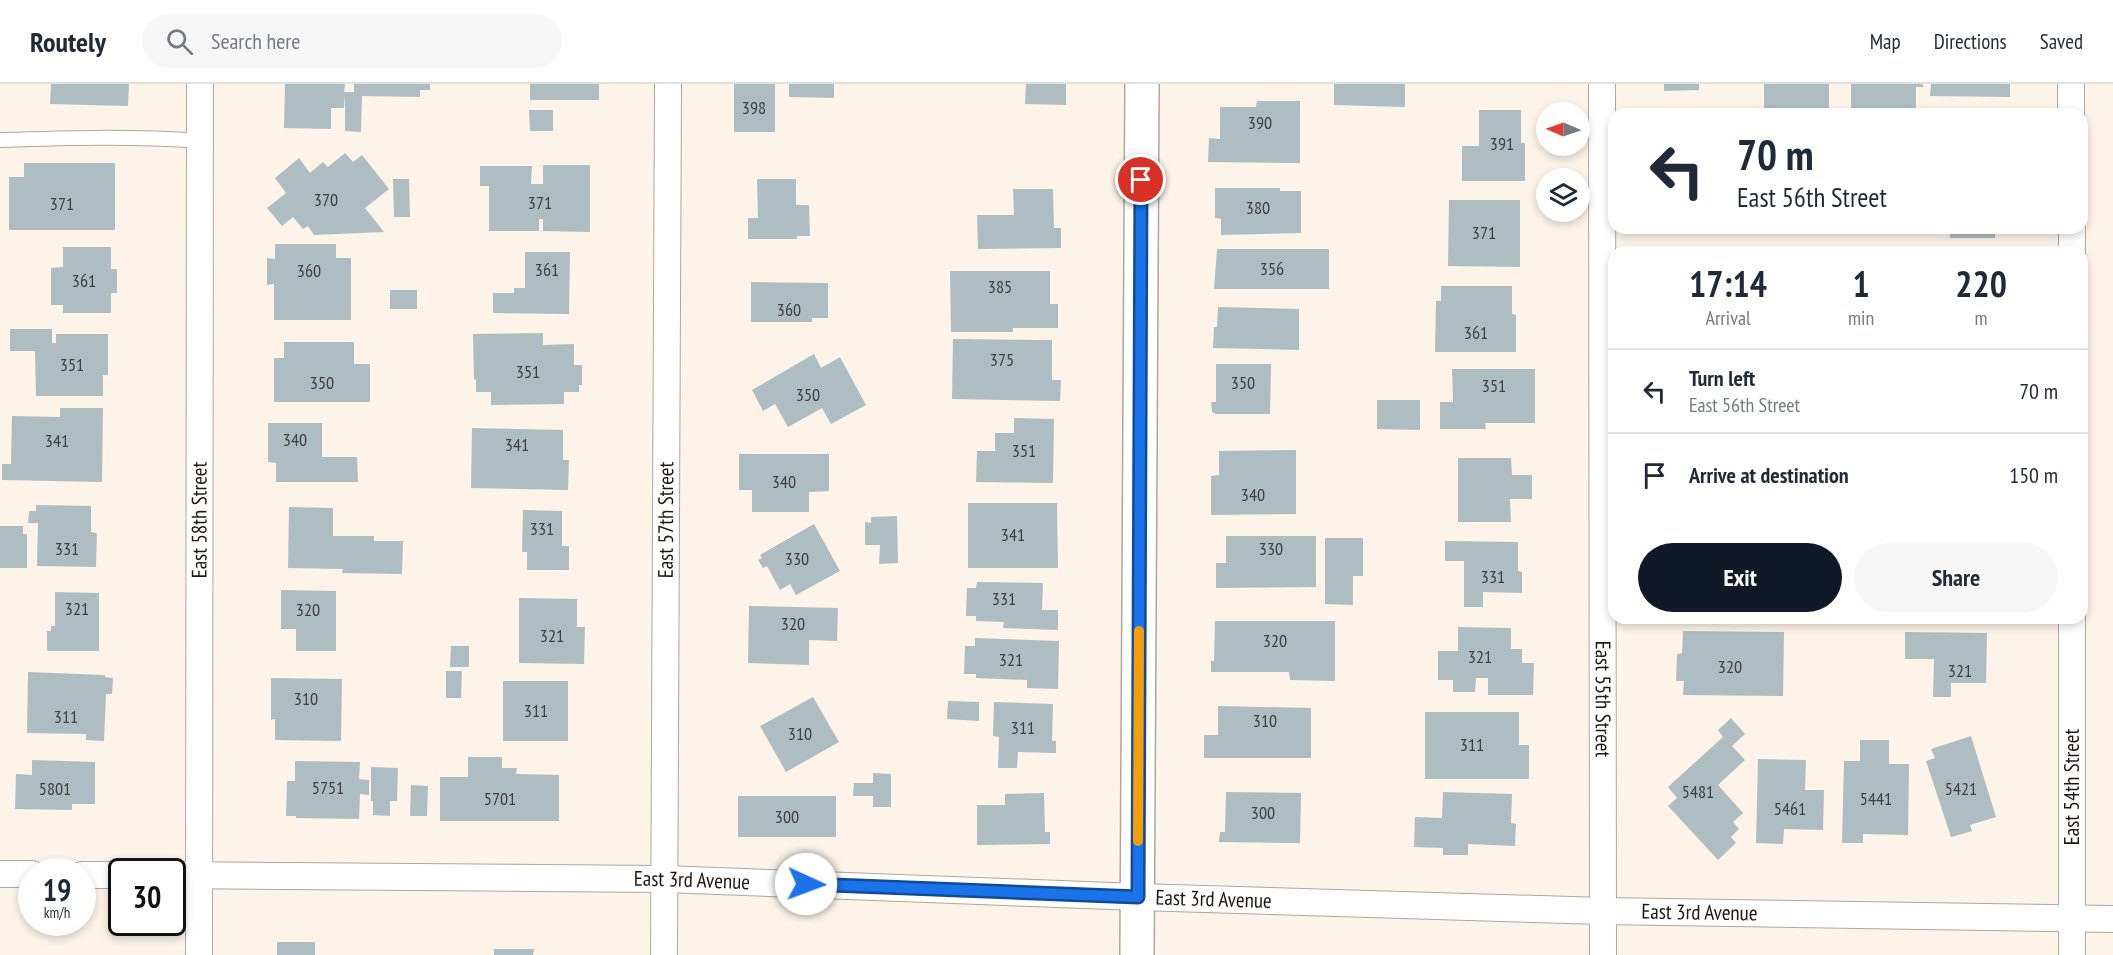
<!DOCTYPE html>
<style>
:root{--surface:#fff;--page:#f6f6f7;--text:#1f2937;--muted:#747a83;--line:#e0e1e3;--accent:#111827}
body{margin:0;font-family:"PT Sans Narrow",sans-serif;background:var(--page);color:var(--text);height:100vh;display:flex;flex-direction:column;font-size:22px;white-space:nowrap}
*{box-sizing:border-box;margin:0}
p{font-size:20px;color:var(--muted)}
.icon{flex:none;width:33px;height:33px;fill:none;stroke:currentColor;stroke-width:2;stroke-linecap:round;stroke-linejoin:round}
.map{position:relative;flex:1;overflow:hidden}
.side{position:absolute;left:1608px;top:162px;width:480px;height:378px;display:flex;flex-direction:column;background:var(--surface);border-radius:18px;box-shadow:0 3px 9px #0003}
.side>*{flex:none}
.guide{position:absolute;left:1608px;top:24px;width:480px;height:126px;border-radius:18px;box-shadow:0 3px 9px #0003;background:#fff;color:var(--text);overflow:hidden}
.needle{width:39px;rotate:272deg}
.controls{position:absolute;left:1536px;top:18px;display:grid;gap:12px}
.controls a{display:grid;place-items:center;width:54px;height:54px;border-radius:50%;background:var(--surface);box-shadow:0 3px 9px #0003;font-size:30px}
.speed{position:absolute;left:18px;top:774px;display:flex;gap:12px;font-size:30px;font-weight:700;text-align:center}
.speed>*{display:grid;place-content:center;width:78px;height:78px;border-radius:50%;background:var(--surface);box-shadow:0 3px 9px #0003;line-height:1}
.speed small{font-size:15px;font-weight:400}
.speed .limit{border:3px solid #111;border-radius:9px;background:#fff;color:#111}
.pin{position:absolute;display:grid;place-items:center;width:51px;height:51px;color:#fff;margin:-26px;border:3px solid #fff;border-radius:50%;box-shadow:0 2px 6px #0007}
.me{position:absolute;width:66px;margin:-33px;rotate:92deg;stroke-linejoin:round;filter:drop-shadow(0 0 4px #0008)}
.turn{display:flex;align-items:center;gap:21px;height:126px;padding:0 30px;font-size:27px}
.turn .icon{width:78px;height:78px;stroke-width:2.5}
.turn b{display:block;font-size:42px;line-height:51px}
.eta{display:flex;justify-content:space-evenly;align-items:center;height:102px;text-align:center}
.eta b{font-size:36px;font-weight:600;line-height:42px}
.primary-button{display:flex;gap:12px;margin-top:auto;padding:12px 30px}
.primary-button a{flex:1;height:69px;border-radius:36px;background:var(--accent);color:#fff;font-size:24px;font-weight:600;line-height:69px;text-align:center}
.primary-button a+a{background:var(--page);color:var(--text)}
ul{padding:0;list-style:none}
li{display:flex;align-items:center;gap:18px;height:84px;padding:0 30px;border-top:2px solid var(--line)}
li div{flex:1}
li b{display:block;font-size:22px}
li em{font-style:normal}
header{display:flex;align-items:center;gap:36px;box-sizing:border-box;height:84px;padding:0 30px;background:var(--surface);border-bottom:2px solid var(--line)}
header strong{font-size:28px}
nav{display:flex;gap:33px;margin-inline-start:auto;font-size:21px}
.search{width:420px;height:54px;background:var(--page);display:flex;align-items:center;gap:15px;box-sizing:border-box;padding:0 21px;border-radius:33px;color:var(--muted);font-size:22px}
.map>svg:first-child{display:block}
</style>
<header>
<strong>Routely</strong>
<div class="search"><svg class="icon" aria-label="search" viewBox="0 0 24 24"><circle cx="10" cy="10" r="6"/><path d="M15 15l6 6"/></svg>Search here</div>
<nav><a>Map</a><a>Directions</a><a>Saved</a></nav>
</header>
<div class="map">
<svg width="2113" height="871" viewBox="0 0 2113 871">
<rect width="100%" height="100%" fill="#fdf3e8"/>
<path fill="#adbdc2" d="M51 0H129L128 22 50 20Z
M285 0H345L344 8H354V0H430V6H420V13L362 12 361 48 345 47V11L344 24H331V45L284 44Z
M530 0H599V16H530Z
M734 0H775V48H734Z
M789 0H834V14L789 13Z
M1026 0H1066V21L1025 20Z
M1334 0H1405V23L1334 21Z
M1664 0H1699V6L1664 7Z
M1764 0H1829V26H1764Z
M1851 0H1923V3H1916V30H1900V27L1851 28Z
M1931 0H2010V13L1930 12Z
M1257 17H1300V79L1208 78 1209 54 1220 55V23H1256Z
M529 26H553V47H530Z
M1479 26H1521V59H1525V97H1462V62H1479Z
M345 69 353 78 362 71 389 105 365 124 384 148 314 151 308 142 303 145 293 133 282 142 267 124 286 109 275 94 299 74 310 89 323 78 328 83Z
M24 79H115V146H9V93H24Z
M543 81H590V148L543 147V135H539V147H489V102H480V82H532L531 100H543Z
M393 95H409L410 133H394Z
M757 95H796V121H809L810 152H797V155H748V134H758Z
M1215 104H1280V107H1301V149L1221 151V135L1215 134Z
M1013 105H1053L1054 144H1061V164L978 165 977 131H1014Z
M1449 116H1520V183L1448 182Z
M1686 144H1770V148L1686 147Z
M1950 144H1995V154H1950Z
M275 160H336V174H351V236H274V200L267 201V174L275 175Z
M63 163H111V185H117V209H111V229H63V221H51V184L63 183Z
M1677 164 1735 165V168H1677Z
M1217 165H1329V205H1214Z
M525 168H570L569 230 493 229V209H514V204H525Z
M950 187H1050V220H1058V244H1013V248H951Z
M751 198 828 199V234H812V238H751Z
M1441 202H1512V230L1516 231V268H1435L1436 217H1441Z
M390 206H417V225H390Z
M1218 223 1299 225V266L1213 264 1214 243H1217Z
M10 245H52V259H56V250H108V291H103V312H36L35 267H10Z
M543 249V261L574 260V281H582V301H579V308H564V320L491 321V308H476V295L474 296 473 250Z
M953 255 1052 256V296H1061L1060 317 952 315Z
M284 258H354V280H370V318H274V274H284Z
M814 270 821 284 840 273 866 321 831 340 822 324 788 343 775 320 763 327 752 306Z
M1216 280H1271L1270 330H1216L1212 328 1211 318H1216Z
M1452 285H1535V339H1485L1486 345H1440V318H1453Z
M1377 316H1420V346L1377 345Z
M60 324H103L102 398 2 396V380H11L12 332 60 333Z
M1014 334 1054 335 1053 399 976 398 977 367H995V349H1014Z
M268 339H322V373H357L358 398H276V379L268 378Z
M472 344 563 346V376H569L568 406 471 404Z
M1296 366V430L1211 431V392L1219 391V367Z
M739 370H829V407L809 408V428H752V406H739Z
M1458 374H1511L1512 391H1532V415H1510L1511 438H1458Z
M968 419H1057L1058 484H968Z
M36 421 91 422V448L97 449 96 483 37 482 38 439H28L29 427H36Z
M289 423 333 424V452H374V457H403L402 490 342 489 343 485 288 484Z
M523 426 562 427V462H569V486H527V468H522Z
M897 432 898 479 879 480 880 461H865V438L871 439V433Z
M814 440 840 487 796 511 790 500 780 506 767 482 763 484 761 481 758 476 762 474 760 471Z
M0 442H23V450H27V484H0Z
M1226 452H1316V503L1216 504V479H1226Z
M1325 454H1363V492H1353V521L1325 520Z
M1445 457 1518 458V487L1522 488V509L1483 508V523H1464V477H1445Z
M977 498 1043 499 1042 526H1058V546L1003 544 1004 538 976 537V532H966L967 504H976Z
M281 506 336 507V567H296V545H281Z
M55 508 99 509V567H47V547H51V542H55Z
M519 514 577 515V543H585L584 580 519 579Z
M749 522 838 524 837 557 809 556V581L748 579Z
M1215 537H1335V597L1290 596 1289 588H1211V577H1214Z
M1458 543 1511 544V565H1522V579H1534L1533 611H1488V594H1476L1475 608H1453V596H1438V567H1458Z
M1683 547 1784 548 1783 612 1683 611 1684 597H1676L1677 570 1682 569Z
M1905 548 1987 549 1986 599H1951V613H1933L1934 575H1905Z
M975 554 1059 557 1058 605 1027 604V596L976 594V590H964L965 562H975Z
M451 562H469V583H450Z
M446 587H462L461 614H446Z
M28 588 105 591V593L113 594 112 610H106L104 657 86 656V650L27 649Z
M271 594 342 595 341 657 275 656V635L271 636Z
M503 597H568V657H503Z
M813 613 839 658 786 688 760 642Z
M948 617 979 618V637L947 635Z
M994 618 1053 620 1052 657H1056V669L1018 668 1017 684H998L999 653 993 652Z
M1218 622 1311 624V674H1204V651H1218Z
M1425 628H1519V661H1529V695H1425Z
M1731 634 1745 650 1732 662 1745 676 1718 701 1743 729 1733 738 1739 745 1731 753 1736 759 1718 776 1668 722 1677 714 1668 703 1723 653 1718 646Z
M1971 652 1996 733 1970 741 1972 747 1951 753 1926 677 1935 674 1931 665Z
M1860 656H1889V680H1909L1908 751 1863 750V759H1842L1844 677H1860Z
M468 673H502V684H517L516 690 559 691V737H440V693H468Z
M1758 675 1806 676 1805 706H1824L1823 746 1784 745 1783 760 1756 759Z
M32 676 95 678V720H72V726L15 725 16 690 32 691Z
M295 677 360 678 359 695 369 696V711L360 710 359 735 296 734V732H286L287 697H295Z
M371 683 398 684 397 717H390V732L373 731V717H371Z
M873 689 891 690V723H873V712H853L854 699H873Z
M411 701 428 702 427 732H410Z
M1226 708 1301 709 1300 759 1219 758 1220 748H1225Z
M1443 708 1512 710 1511 739 1516 740 1515 762 1468 760V771H1443V764L1414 763 1415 733 1442 734Z
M1044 709 1045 748H1050V760L977 761V721H1005V710Z
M738 712H836V753H738Z
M277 858H315V871H277Z
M494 865H534L533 871H494Z"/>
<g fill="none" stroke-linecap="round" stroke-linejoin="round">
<g stroke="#b0a69c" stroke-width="16">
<path id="service" d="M0 56C66 54 133 52 200 57"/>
</g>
<g stroke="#b0a69c" stroke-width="28">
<g id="minor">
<path id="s1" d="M1602 0 1603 871"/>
<path d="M2071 0V30"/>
<path d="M2072 144V168"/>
<path d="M0 790H32"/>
<path d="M82 791H122"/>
<path id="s2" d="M172 791 664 795 1138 813 1603 827 2113 835"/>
<path id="s3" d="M199 871 200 0"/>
<path id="s4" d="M664 871 668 0"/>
<path d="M2072 871V534"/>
</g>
</g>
<g stroke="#b0a69c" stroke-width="36">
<path id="tertiary" d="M1137 871 1142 0"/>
</g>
<use href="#service" stroke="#fff" stroke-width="14"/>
<use href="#minor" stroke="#fff" stroke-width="26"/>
<use href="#tertiary" stroke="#fff" stroke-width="33"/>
</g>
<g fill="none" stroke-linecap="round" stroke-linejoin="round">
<g stroke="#114b97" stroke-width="15">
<path id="route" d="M806 800 1138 813 1141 96"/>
</g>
<use href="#route" stroke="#1a73e8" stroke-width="10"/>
<path stroke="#f59e0b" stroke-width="10" d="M1138 757 1139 547"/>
</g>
<g text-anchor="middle" stroke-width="6" stroke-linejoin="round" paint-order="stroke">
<g font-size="18" fill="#404040">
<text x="754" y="30">398</text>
<text x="1260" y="45">390</text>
<text x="1502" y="66">391</text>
<text x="326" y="122">370</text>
<text x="540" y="125">371</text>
<text x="62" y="126">371</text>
<text x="1258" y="130">380</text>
<text x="1484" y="155">371</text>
<text x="1272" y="191">356</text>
<text x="547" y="192">361</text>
<text x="309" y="193">360</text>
<text x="84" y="203">361</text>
<text x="1000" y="209">385</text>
<text x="789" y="232">360</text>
<text x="1476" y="255">361</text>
<text x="1002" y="282">375</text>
<text x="72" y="287">351</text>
<text x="528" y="294">351</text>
<text x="322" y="305">350</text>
<text x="1243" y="305">350</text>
<text x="1494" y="308">351</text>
<text x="808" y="317">350</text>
<text x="295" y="362">340</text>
<text x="57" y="363">341</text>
<text x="517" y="367">341</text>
<text x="1024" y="373">351</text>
<text x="784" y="404">340</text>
<text x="1253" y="417">340</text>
<text x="542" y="451">331</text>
<text x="1013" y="457">341</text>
<text x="67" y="471">331</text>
<text x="1271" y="471">330</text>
<text x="797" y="481">330</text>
<text x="1493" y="499">331</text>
<text x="1004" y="521">331</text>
<text x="77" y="531">321</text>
<text x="308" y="532">320</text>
<text x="793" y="546">320</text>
<text x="552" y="558">321</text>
<text x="1275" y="563">320</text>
<text x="1480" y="579">321</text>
<text x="1011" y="582">321</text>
<text x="1730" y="589">320</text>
<text x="1960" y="593">321</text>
<text x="306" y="621">310</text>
<text x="536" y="633">311</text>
<text x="66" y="639">311</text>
<text x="1265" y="643">310</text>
<text x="1023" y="650">311</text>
<text x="800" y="656">310</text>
<text x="1472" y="667">311</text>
<text x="328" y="710">5751</text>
<text x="55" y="711">5801</text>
<text x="1961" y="711">5421</text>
<text x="1698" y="714">5481</text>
<text x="500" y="721">5701</text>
<text x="1876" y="721">5441</text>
<text x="1790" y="731">5461</text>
<text x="1263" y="735">300</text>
<text x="787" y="739">300</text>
</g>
<g font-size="21" fill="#1b1714" stroke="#fff">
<text dy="7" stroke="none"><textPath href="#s4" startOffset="435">East 57th Street</textPath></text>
<text dy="7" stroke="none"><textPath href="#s3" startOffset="435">East 58th Street</textPath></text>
<text dy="7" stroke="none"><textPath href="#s1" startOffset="615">East 55th Street</textPath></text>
<text transform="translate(2072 703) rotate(-90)" y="7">East 54th Street</text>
<text dy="7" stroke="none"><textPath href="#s2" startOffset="520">East 3rd Avenue</textPath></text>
<text dy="7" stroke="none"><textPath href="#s2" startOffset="1042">East 3rd Avenue</textPath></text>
<text dy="7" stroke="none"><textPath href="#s2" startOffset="1528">East 3rd Avenue</textPath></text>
</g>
</g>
</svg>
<div class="controls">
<a><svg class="needle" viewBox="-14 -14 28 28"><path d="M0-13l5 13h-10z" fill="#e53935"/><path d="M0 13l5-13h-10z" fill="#747a83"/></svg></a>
<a><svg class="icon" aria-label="layers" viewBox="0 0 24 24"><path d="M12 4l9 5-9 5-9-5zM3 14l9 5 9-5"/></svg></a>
</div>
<div class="speed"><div>19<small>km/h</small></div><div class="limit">30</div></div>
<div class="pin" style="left:1141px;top:96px;background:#d93025"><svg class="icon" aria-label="arrive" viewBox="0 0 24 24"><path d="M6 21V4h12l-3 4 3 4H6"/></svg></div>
<svg class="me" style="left:806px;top:800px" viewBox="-20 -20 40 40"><circle r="19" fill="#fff"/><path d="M0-13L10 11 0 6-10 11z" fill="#1a73e8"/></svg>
<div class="guide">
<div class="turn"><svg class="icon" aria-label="left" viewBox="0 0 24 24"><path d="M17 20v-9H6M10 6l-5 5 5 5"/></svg><div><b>70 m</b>East 56th Street</div></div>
</div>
<section class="side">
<div class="eta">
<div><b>17:14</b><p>Arrival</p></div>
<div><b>1</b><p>min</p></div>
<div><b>220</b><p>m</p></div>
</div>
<ul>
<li><svg class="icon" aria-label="left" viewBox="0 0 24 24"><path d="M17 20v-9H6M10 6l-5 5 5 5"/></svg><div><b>Turn left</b><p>East 56th Street</p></div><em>70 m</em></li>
<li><svg class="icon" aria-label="arrive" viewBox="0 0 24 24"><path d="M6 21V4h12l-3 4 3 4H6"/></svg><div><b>Arrive at destination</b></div><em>150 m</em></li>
</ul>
<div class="primary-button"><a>Exit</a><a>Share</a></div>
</section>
</div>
